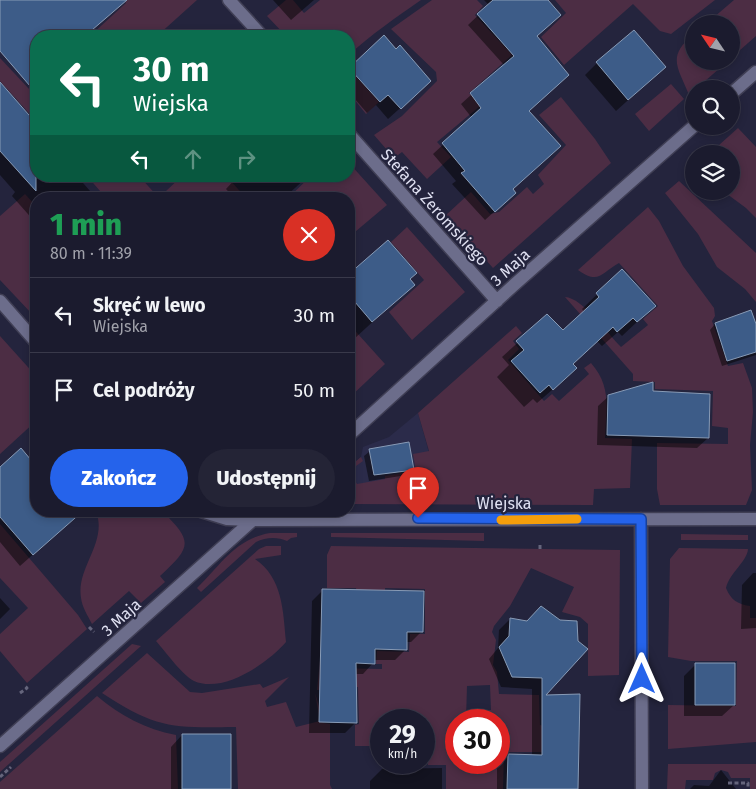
<!DOCTYPE html>
<html lang="pl">
<meta charset="utf-8">
<style>
:root{--surface:#1b1b2e;--page:#242436;--text:#f1f3f6;--muted:#a0a1aa;--line:#39394a;--accent:#2563eb}
body{margin:0;font-family:"Fira Sans",sans-serif;background:var(--page);color:var(--text);height:100vh;display:flex;flex-direction:column;font-size:19px;white-space:nowrap}
*{box-sizing:border-box;margin:0}
p{font-size:16px;color:var(--muted)}
.icon{flex:none;width:28px;height:28px;fill:none;stroke:currentColor;stroke-width:2;stroke-linecap:round;stroke-linejoin:round}
.map{position:relative;flex:1;overflow:hidden}
.drawer{position:absolute;left:30px;top:192px;width:325px;height:325px;display:flex;flex-direction:column;background:var(--surface);border-radius:20px;box-shadow:0 2px 8px #0003,0 0 0 1px var(--line)}
.drawer>*{flex:none}
.banner{position:absolute;left:30px;top:30px;width:325px;height:152px;border-radius:20px;box-shadow:0 2px 8px #0003,0 0 0 1px var(--line);background:#0b6e4f;color:#fff;overflow:hidden}
.needle{width:32px;rotate:305deg}
.fabs{position:absolute;left:685px;top:15px;display:grid;gap:10px}
.fabs a{display:grid;place-items:center;width:55px;height:55px;border-radius:50%;background:var(--surface);box-shadow:0 2px 8px #0003,0 0 0 1px var(--line);font-size:25px}
.speed{position:absolute;left:370px;top:709px;display:flex;gap:10px;font-size:25px;font-weight:700;text-align:center}
.speed>*{display:grid;place-content:center;width:65px;height:65px;border-radius:50%;background:var(--surface);box-shadow:0 2px 8px #0003,0 0 0 1px var(--line);line-height:1}
.speed small{font-size:12px;font-weight:400}
.speed .limit{border:8px solid #d22;background:#fff;color:#111}
.pin{position:absolute;display:grid;place-items:center;width:42px;height:42px;color:#fff;margin:-51px -21px;border-radius:50% 50% 50% 0;rotate:-45deg;box-shadow:0 0 5px #0007}
.pin .icon{rotate:45deg}
.me{position:absolute;width:55px;margin:-28px;rotate:0deg;stroke-linejoin:round;filter:drop-shadow(0 0 4px #0008)}
.turn{display:flex;align-items:center;gap:18px;height:105px;padding:0 20px;font-size:22px}
.turn .icon{width:65px;height:65px;stroke-width:2.5}
.turn b{display:block;font-size:35px;line-height:42px}
.lanes{display:flex;align-items:center;height:48px;padding:0 20px;background:#0003;justify-content:center;gap:25px;direction:ltr}
.lanes .off{opacity:.35}
.round{display:grid;place-items:center;flex:none;width:52px;height:52px;border-radius:26px;background:var(--page)}
.summary{display:flex;align-items:center;justify-content:space-between;height:85px;padding:0 20px}
h1{font-size:30px;font-weight:800;line-height:38px;color:#1e9e55}
.button{display:flex;gap:10px;margin-top:auto;padding:10px 20px}
.button a{flex:1;height:58px;border-radius:30px;background:var(--accent);color:#fff;font-size:20px;font-weight:800;line-height:58px;text-align:center}
.button a+a{background:var(--page);color:var(--text)}
ul{padding:0;list-style:none}
li{display:flex;align-items:center;gap:15px;height:75px;padding:0 20px;border-top:1px solid var(--line)}
li div{flex:1}
li b{display:block;font-size:19px}
li em{font-style:normal}
.map>svg:first-child{display:block}
</style>
<div class="map">
<svg width="756" height="789" viewBox="0 0 756 789">
<rect width="100%" height="100%" fill="#24243d"/>
<path fill="#2b2b4a" d="M418 413 439 489H349V467L361 457 363 447 389 437Z"/>
<path fill="#4c2d44" fill-rule="evenodd" d="M124 0H197L157 36H90L126 3Z
M286 0H293L304 13 320 0H421C395 18 372 34 349 55V36H286L267 16Z
M432 0H477L483 6 475 15 512 55 469 93 480 106 437 142 451 157 427 179 402 152 394 158 374 135 402 116 437 81 436 72 391 29Z
M555 0H715L671 34 660 31 633 4 564 65 541 37 566 13Z
M734 0H756V36L731 58V24H706Z
M694 34V61H728L689 95C678 67 666 57 694 34Z
M0 58 30 90 36 84V121L0 81Z
M349 69 379 102 366 114 349 93Z
M671 84 684 99 649 131 635 114Z
M561 97 595 139 611 163 493 268 446 215 471 192 490 214 499 212 527 187 533 194 544 184 538 175 566 145 539 115Z
M738 128 756 147V218L746 208 723 191H731V154H709Z
M349 163 387 205 349 237V199H287L311 176H349Z
M87 176H139L159 198 107 199Z
M182 176H231L229 179 247 199H171L165 192Z
M679 181 756 253V302L745 289 717 267 698 234 665 193Z
M25 194 36 206V312L32 314 0 280V216Z
M648 207 659 221 683 266 714 308 715 316 712 321 728 366 743 363 752 388 753 412 750 445 752 490 746 505H660L657 489V443L728 444V428L712 426 713 391 655 389V382L633 381V374L565 297C583 298 608 334 621 347L648 325 643 319 658 306 619 263C601 273 599 285 578 270Z
M407 227 465 292 412 340 389 312 424 280 391 242Z
M349 324 385 364 349 398Z
M516 326 522 333 513 341 519 349 508 360 544 401 552 394 559 401 589 374 584 368 591 363C612 387 606 408 605 438L632 439 630 488 594 489 593 505 349 504V467L361 457 363 461 349 471 357 484 385 479V476L416 471 413 454 429 451 418 413Z
M0 336 36 376V421L0 454Z
M96 511H162C194 542 191 547 160 576L165 582 141 603 129 591 92 624C88 616 82 607 81 598 76 567 108 543 96 511Z
M0 524 78 615 87 629 27 683 0 651V634L28 608 0 578Z
M270 533H297V537L291 538 287 541C278 537 266 537 256 542L201 592 197 588C221 565 235 539 270 533Z
M331 533H484V541L331 537Z
M681 534 748 535V540H681Z
M266 546H281V555L255 559C283 578 283 611 286 642 268 663 223 694 194 681 183 676 165 651 156 641L259 549Z
M331 546 620 550 619 675 588 676V624L580 617 562 612 574 587 531 568 510 606 494 626 492 632 496 640 493 665 497 672 499 694 539 695 540 725 545 726 544 752H504L503 789H446V765H428V754H424V720H381V746H355V725L359 724 358 687 317 690 320 660 332 668 382 669V664H376L377 651 409 652 410 634H425V589L385 588V599L357 598 356 588H327V555ZM490 685 491 710 483 711V720H499V762H456V720H469L466 719 467 686Z
M679 548 748 549C747 562 730 572 726 588 731 600 737 604 750 606V618H756V742L668 749V705L736 706 737 661H691L668 657 670 559Z
M132 644 141 646 0 772V762Z
M147 653 190 692 202 693 260 684 263 688 289 677 265 701 267 707 286 702 296 727 320 721 315 693 324 723 330 724V785L332 789H238L236 727C174 728 156 729 102 693Z
M97 696C121 716 145 729 176 735L178 789H0V782Z
M668 764H756V789H750V778H731L728 772 721 770 715 773 713 780H686L685 789H667Z"/>
<path fill="#0007" d="M2 0H118L116 9 84 36H36V65L0 26V2Z
M273 0H314L291 20Z
M484 0H546L534 38 528 112 512 190 505 202 485 220 452 184 456 181 433 154 472 118 461 104 504 65 468 25 489 5Z
M384 37 418 92 388 119 376 105 367 113 349 92V68Z
M597 63 665 67 616 111 585 75Z
M0 93 36 131V176H77L97 199H36V228L33 225 35 222 12 196 15 192 0 175Z
M238 176H308L283 199H274L270 195 266 199H235L226 189Z
M388 242 413 285 355 338 349 331V276Z
M622 270 654 306 622 336 618 332 602 346 597 341 572 364 560 383 537 403 533 399 524 407 497 377 509 365 502 357 547 316 563 332 584 312 582 309Z
M715 324 756 328V355L722 366 710 330Z
M652 392 708 438 697 448 597 445 598 406 609 396Z
M20 450 36 468V511L56 534 20 566 0 542V468Z
M370 451 413 470 407 475 369 481 364 456Z
M753 573H756V628L741 629 742 585Z
M323 590 422 631 411 642H406V649L395 660H373V663L363 674H355L356 722 345 733H309L312 601Z
M0 598 10 609 0 619Z
M541 607 543 696H579L577 789H497V767L508 756H532V689L501 687 489 659 498 648 499 630 510 619 527 622Z
M696 664 734 705 722 716H684V676Z
M182 735 230 789H171V747Z
M442 768V789H370V781L382 769Z
M721 770 736 789H690L694 785 709 786Z"/>
<path fill="#3d5c88" stroke="#889bb6" d="M0 0H127L85 36H36V93L0 51Z
M493 0H548L561 15 537 36 569 75 529 111 561 146 513 189 516 193 495 212 461 173 465 171 442 143 481 108 470 93 514 56 477 14Z
M634 30 666 67 628 100 596 62Z
M384 35 396 49 400 45 431 81 401 109 388 95 380 102 349 68Z
M0 82 36 123V191L0 151Z
M388 240 417 273 410 279 415 285 372 322 349 295V274Z
M622 269 656 306 637 322 633 318 617 332 613 327 573 364 577 368 553 390 549 385 540 393 511 361 524 350 516 341 547 314 563 330 599 297 596 293Z
M751 310 756 324V352L727 361 715 323Z
M653 382V391L710 394 709 438 607 435 608 395Z
M409 442 414 470 374 475 369 449Z
M21 448 36 466V511H83L33 555 0 517V467Z
M322 589 424 591 423 632H407V650L375 649V664L356 663 357 723 319 722Z
M541 606 560 620 577 621 578 641 588 649 546 695 580 694 578 789H507L508 754 542 755V678L512 677 499 647 509 636 510 618 527 621Z
M695 663H735V705H695Z
M182 734H231V789H182Z"/>
<g fill="none" stroke-linecap="round" stroke-linejoin="round">
<g stroke="#403f55" stroke-width="15">
<path id="street" d="M229 0 262 36
M731 94 756 72
M349 134 497 301
M0 301 36 342
M349 435 515 284 694 126
M201 511 227 519 253 520 756 519
M641 519 642 789
M0 746 255 518"/>
</g>
<path stroke="#65657c" stroke-width="3" stroke-dasharray="4 2.5" stroke-linecap="butt" d="M540 549V544
M89 627 94 632
M20 693 27 688 24 685
M0 777 11 767
M728 783H748V789"/>
<use href="#street" stroke="#6c6d8b" stroke-width="12"/>
</g>
<g fill="none" stroke-linecap="round" stroke-linejoin="round">
<g stroke="#184099" stroke-width="12">
<path id="route" d="M418 518 641 519 642 679"/>
</g>
<use href="#route" stroke="#2563eb" stroke-width="9"/>
<path stroke="#f59e0b" stroke-width="9" d="M501 520 577 519"/>
</g>
<g text-anchor="middle" stroke-width="4.5" stroke-linejoin="round" paint-order="stroke">
<g font-size="16" fill="#e0e1f2" stroke="#24243d">
<text transform="translate(435 207) rotate(48)" y="6">Stefana Żeromskiego</text>
<text transform="translate(510 267) rotate(-42)" y="6">3 Maja</text>
<text x="504" y="509">Wiejska</text>
<text transform="translate(121 617) rotate(-42)" y="6">3 Maja</text>
</g>
</g>
</svg>
<div class="fabs">
<a><svg class="needle" viewBox="-14 -14 28 28"><path d="M0-13l5 13h-10z" fill="#e53935"/><path d="M0 13l5-13h-10z" fill="#a0a1aa"/></svg></a>
<a><svg class="icon" aria-label="search" viewBox="0 0 24 24"><circle cx="10" cy="10" r="6"/><path d="M15 15l6 6"/></svg></a>
<a><svg class="icon" aria-label="layers" viewBox="0 0 24 24"><path d="M12 4l9 5-9 5-9-5zM3 14l9 5 9-5"/></svg></a>
</div>
<div class="speed"><div>29<small>km/h</small></div><div class="limit">30</div></div>
<div class="pin" style="left:418px;top:518px;background:#d93025"><svg class="icon" aria-label="arrive" viewBox="0 0 24 24"><path d="M6 21V4h12l-3 4 3 4H6"/></svg></div>
<svg class="me" style="left:642px;top:679px" viewBox="-20 -20 40 40"><path d="M0-17L14 15 0 8-14 15z" fill="#2563eb" stroke="#fff" stroke-width="4"/></svg>
<div class="banner">
<div class="turn"><svg class="icon" aria-label="left" viewBox="0 0 24 24"><path d="M17 20v-9H6M10 6l-5 5 5 5"/></svg><div><b>30 m</b>Wiejska</div></div>
<div class="lanes"><svg class="icon" aria-label="left" viewBox="0 0 24 24"><path d="M17 20v-9H6M10 6l-5 5 5 5"/></svg><svg class="icon off" aria-label="ahead" viewBox="0 0 24 24"><path d="M12 20V5M6 11l6-6 6 6"/></svg><svg class="icon off" aria-label="right" viewBox="0 0 24 24"><path d="M7 20v-9h11M14 6l5 5-5 5"/></svg></div>
</div>
<section class="drawer">
<div class="summary"><div><h1>1 min</h1><p>80 m · 11:39</p></div><a class="round" style="background:#d93025;color:#fff"><svg class="icon" aria-label="close" viewBox="0 0 24 24"><path d="M6 6l12 12M18 6L6 18"/></svg></a></div>
<ul>
<li><svg class="icon" aria-label="left" viewBox="0 0 24 24"><path d="M17 20v-9H6M10 6l-5 5 5 5"/></svg><div><b>Skręć w lewo</b><p>Wiejska</p></div><em>30 m</em></li>
<li><svg class="icon" aria-label="arrive" viewBox="0 0 24 24"><path d="M6 21V4h12l-3 4 3 4H6"/></svg><div><b>Cel podróży</b></div><em>50 m</em></li>
</ul>
<div class="button"><a>Zakończ</a><a>Udostępnij</a></div>
</section>
</div>
